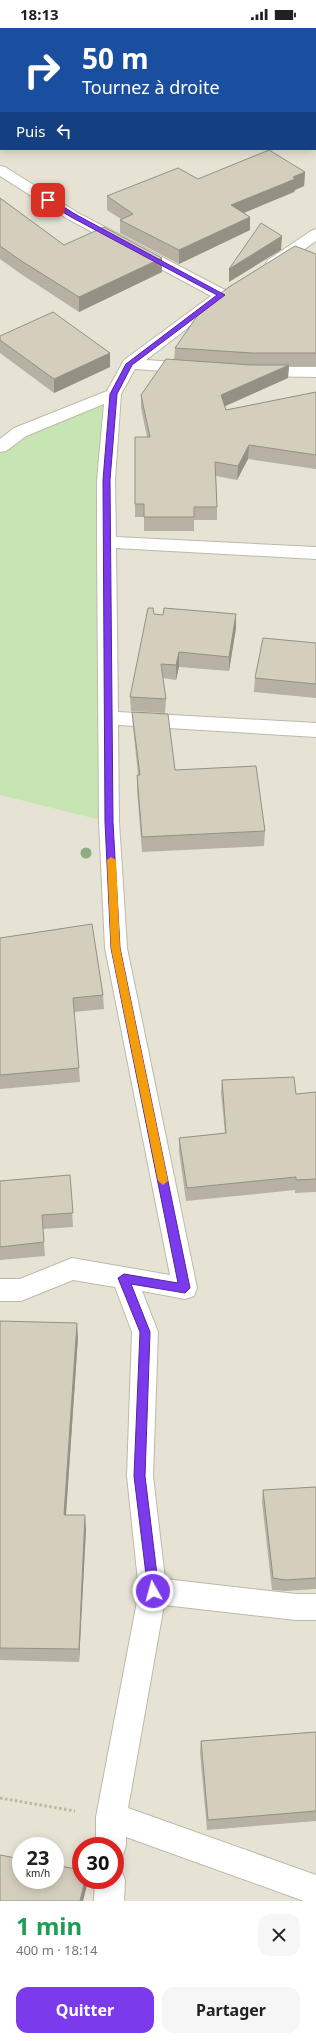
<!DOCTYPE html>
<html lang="fr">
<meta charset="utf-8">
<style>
:root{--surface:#fff;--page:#f6f6f6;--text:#202124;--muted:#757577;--accent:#7c3aed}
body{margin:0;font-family:"Noto Sans",sans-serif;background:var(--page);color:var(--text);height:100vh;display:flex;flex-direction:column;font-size:15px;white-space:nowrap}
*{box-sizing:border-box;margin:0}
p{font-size:13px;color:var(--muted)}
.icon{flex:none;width:22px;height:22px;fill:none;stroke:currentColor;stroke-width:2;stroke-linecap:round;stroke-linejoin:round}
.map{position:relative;height:1873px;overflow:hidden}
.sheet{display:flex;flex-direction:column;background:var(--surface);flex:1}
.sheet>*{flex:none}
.hud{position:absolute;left:0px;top:0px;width:316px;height:122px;box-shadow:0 2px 10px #0003;background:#1a4fa0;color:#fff;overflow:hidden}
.speed{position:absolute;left:12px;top:1809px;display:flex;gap:8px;font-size:20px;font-weight:700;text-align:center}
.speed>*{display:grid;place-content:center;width:52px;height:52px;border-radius:50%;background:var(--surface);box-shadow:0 2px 10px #0003;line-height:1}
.speed small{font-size:10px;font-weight:400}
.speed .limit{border:6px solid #d22;background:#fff;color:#111}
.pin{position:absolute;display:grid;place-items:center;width:34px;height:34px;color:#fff;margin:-17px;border-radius:8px;box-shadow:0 2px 6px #0006}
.me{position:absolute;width:44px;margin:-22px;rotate:353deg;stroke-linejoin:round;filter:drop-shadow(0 0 3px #0008)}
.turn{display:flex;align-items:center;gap:14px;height:84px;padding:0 16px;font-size:18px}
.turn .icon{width:52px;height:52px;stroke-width:2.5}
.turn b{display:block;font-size:28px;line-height:34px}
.then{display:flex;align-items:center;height:38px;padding:0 16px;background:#0003;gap:8px;font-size:15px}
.round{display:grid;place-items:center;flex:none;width:42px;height:42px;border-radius:12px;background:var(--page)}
.summary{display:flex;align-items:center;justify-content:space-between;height:68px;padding:0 16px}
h1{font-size:24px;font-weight:700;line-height:30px;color:#1e9e55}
.cta{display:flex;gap:8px;margin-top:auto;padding:8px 16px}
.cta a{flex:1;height:46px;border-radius:12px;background:var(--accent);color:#fff;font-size:16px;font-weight:700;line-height:46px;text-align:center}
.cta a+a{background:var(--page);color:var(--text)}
.status{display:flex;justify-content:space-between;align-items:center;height:28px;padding:0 20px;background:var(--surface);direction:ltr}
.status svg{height:11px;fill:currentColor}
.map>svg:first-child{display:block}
</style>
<div class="status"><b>18:13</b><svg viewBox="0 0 49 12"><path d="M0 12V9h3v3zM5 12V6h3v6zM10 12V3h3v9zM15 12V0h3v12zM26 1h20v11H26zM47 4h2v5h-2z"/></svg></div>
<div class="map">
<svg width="316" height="1873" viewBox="0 0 316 1873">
<rect width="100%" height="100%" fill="#f2f1e7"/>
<path fill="#e6e3d5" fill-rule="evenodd" d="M0 0H316V1873H0V767L109 793 0 419ZM1 1H315V121H1ZM21 1818H55V1852H21ZM81 1818H115V1852H81Z"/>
<path fill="#c7e5b2" d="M113 366 109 794 0 767V419Z"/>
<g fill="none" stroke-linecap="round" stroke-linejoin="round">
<g stroke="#bdb9aa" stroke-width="2">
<path id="minor" d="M315 39H316V47H315Z
M315 100H316V109H315Z
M0 138 5 139 78 185 223 261 230 263 232 266 146 332 190 335 196 336 198 340 196 344 190 345 135 341 121 366 115 452 116 509 316 519V531L116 520 118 684 316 695V709L118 697 119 794 127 920 197 1260 194 1268 185 1271 142 1263 158 1304 153 1448 165 1551 296 1566H316V1592H296L164 1577 128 1780 316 1847V1873H304L126 1809V1818L122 1829 115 1831V1818H96V1789L139 1563 127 1448 132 1304 115 1259 73 1252 21 1273H0V1251H20L72 1230 170 1247 105 920 99 794 97 514V452L104 376 26 408 6 423 0 424V411L14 400 107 363 124 332 211 268 68 191 0 148Z
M316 201V213L280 238H268L266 235 268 232 311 203Z
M259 339H316V349L253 348 251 344 253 340Z
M115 1839 121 1841 125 1852 124 1873H94L95 1852H115Z"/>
</g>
<path stroke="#bfb79c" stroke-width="3" stroke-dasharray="2.5 2.5" stroke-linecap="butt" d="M0 1770 75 1783"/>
<use href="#minor" fill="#fff" fill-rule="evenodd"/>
</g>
<circle fill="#8fac80" cx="86" cy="825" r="5.5"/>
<path fill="#b6b1a3" d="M316 0V38H315Z
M1 24V93H0V25Z
M305 144 304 158 295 162 294 164 244 185 250 189V202L179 236 120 205V192L121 191 107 182V168L198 151Z
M0 170 64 217 162 244 79 284 21 246 0 231Z
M316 226V338H289L288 350 225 378 226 382 316 364V441L248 431 237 452 216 448 217 479V492H194V503H144V489H135V409H147L141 380V367L174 332 175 320Z
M0 308 110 325V339L54 365 0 325Z
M154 586 236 600 229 643 179 639 176 652 163 650 166 671 165 685 131 683 130 669Z
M316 615V670L254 664 255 650Z
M132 684 175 742 265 803 264 818 142 824 137 762V747H138L133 699Z
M0 910 103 967 104 981 74 984 79 1040 80 1054 0 1061Z
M222 1052 296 1066 316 1064V1164L295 1165V1162L186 1173 179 1123V1110L225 1105 221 1065Z
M70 1147 73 1199 43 1201 45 1228 0 1232V1153Z
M0 1293 78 1309 66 1487 86 1501 79 1634 0 1632Z
M316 1459V1561L285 1563 272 1562 262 1474 263 1462Z
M316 1704V1793L207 1802 200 1724 201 1713Z"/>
<path fill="#949084" d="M305 144 304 158 295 162 294 164 231 190V177Z
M250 189V202L179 236V222Z
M282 208 281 222 229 254V241Z
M162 230V244L79 284V269Z
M110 325V339L54 365V351Z
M289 337 288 350 221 380V367Z
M249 417 248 431 237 452 238 438Z
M236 586V600L229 643V629Z
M179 624V639L176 652V637Z
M77 1295 78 1309 65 1500 64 1487Z
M85 1487 86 1501 79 1634V1621Z
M85 1852H87L88 1854 83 1873H80Z"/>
<path fill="#d4cebd" stroke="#949084" d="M80 0H316V26L315 28V1H77Z
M1 24V82L0 81V25Z
M269 122 305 144 293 149 295 151 231 177 250 189 179 222 120 192 133 186 107 168 178 140 198 151Z
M0 170 64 217 104 199 162 230 79 269 20 232 0 218Z
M261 195 282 208 229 241Z
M295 218 316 226V325H252L175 320 204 278 229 259Z
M53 284 110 325 54 351 0 312V308Z
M166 331 251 337H289L221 367 226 382 316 364V427L249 417 238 438 215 434 217 479H194V489H144V476H135V409H150L141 367Z
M148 580H153L154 586 163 587 164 580 236 586 229 629 179 624 176 637 161 636 166 671 130 669Z
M263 610 316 615V656L255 650Z
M132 684 168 686 175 742 256 738 265 803 142 809 137 747H140Z
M92 896 103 967 73 970 79 1040 0 1047V910Z
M294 1049 296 1066 316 1064V1151L296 1152V1149L187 1160 179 1110 226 1105 222 1052Z
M70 1147 73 1185 42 1187 44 1214 0 1219V1153Z
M0 1293 77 1295 64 1487H85L79 1621 0 1620Z
M316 1459V1550L286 1552 273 1550 263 1462Z
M316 1704V1783L208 1792 201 1713Z
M0 1827 21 1831V1852H55V1837L81 1842V1852H85L80 1873H0Z"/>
<path fill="#7c3aed" stroke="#51269a" d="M46 171H51L75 186 225 267 132 337 117 366 110 452 113 794 120 920 190 1260 185 1265 131 1256 150 1304 145 1448 159 1563 157 1567 153 1569 149 1567 148 1563 134 1448 140 1304 118 1250 124 1246 178 1255 111 920 105 794 103 452 110 366 126 336 217 267 71 189 46 174Z"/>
<path fill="#f59e0b" d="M111 829 116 832 120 920 168 1153 163 1157 158 1153 111 920 107 832Z"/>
</svg>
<div class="speed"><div>23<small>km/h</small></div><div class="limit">30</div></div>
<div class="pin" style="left:48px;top:172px;background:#d93025"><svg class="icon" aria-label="arrive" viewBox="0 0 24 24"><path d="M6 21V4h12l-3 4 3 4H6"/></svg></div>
<svg class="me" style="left:153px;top:1563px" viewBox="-20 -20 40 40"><circle r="17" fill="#7c3aed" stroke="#fff" stroke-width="3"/><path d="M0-11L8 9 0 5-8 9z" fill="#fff"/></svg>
<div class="hud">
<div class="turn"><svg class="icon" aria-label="right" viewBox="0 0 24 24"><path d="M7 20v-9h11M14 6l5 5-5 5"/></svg><div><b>50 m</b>Tournez à droite</div></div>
<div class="then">Puis<svg class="icon" aria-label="left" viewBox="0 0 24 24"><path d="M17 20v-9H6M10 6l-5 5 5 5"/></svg></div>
</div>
</div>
<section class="sheet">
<div class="summary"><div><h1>1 min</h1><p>400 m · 18:14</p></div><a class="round"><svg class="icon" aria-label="close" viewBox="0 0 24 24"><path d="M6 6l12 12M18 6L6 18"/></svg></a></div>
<div class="cta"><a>Quitter</a><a>Partager</a></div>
</section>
